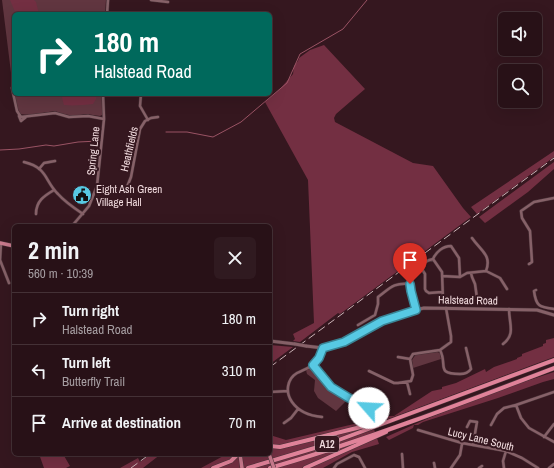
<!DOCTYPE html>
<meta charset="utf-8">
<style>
:root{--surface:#281117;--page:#301a20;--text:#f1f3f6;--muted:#a59da1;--line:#443136}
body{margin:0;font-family:"Archivo Narrow",sans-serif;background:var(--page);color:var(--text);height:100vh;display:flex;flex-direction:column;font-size:15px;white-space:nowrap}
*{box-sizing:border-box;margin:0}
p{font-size:13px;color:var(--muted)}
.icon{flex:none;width:22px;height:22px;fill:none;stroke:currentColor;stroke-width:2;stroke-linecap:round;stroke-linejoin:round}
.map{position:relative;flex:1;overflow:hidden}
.panel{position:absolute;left:12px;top:224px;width:260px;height:232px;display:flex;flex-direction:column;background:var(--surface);border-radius:6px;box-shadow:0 4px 16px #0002,0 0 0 1px var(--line)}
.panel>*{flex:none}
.banner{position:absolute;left:12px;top:12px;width:260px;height:84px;border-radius:6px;box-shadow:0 4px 16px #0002,0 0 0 1px var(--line);background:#00695c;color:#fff;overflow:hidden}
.tools{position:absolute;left:498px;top:12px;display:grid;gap:8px}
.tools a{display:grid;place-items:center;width:44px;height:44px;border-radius:6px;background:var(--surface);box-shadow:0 4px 16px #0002,0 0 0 1px var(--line);font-size:20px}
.pin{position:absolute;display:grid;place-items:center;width:34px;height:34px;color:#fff;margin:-41px -17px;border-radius:50% 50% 50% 0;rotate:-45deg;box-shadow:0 0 4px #0007}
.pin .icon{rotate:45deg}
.me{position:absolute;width:44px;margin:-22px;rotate:296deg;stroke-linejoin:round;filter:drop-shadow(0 0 3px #0008)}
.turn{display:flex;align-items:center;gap:14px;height:84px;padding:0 16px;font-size:18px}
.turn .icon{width:52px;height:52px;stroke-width:2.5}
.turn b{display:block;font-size:28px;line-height:34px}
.round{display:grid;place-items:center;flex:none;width:42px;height:42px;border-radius:6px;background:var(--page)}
.overview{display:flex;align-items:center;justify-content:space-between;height:68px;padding:0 16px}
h1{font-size:24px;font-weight:700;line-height:30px}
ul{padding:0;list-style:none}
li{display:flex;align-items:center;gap:12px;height:52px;padding:0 16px;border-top:1px solid var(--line)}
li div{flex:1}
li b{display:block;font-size:15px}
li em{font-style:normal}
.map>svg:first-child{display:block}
</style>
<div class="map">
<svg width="554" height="468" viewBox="0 0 554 468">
<rect width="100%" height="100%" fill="#35171f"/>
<path fill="#613640" d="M2 0H106L105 14H14V94H102V115L100 116 86 114 76 116 62 114 55 111 30 115 19 114 13 89Z
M437 352 440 353 441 359 413 368 412 360 416 354Z
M312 367 329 387 348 399 336 411 318 398 314 391 315 380 307 374 306 370Z"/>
<path fill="#732f42" d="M10 0H34L36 2 39 14H16Z
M324 45 365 89 336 114 334 118 335 122 413 163 433 166 463 208 471 217 340 314 338 313 300 342 293 341 295 339 293 334 314 323 308 180 265 102 280 89 293 74 294 66 298 61 299 58 310 50Z
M61 94H95L97 95 96 99 93 104C84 105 73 106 64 105Z
M554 151V157L477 214 471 207Z
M554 162V169L528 192 488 221 485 223 479 217Z
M554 338V357L380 422 376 421 374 416H378L385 418 387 416H394L432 391 442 389V387L456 383 485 369 486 372 494 367 517 359V358L522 356V354L543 346V344L546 343V340Z
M270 345 293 347 270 364Z
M554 372V379L543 382 498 398 423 422 418 425H414L413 428 389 440 386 437 431 417 514 385Z
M371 420 379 444 352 452 323 468H201L227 454H270V435L286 440Z
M39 454H63L70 466 66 468H44Z
M151 454H161L143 468H120L138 458 140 462Z"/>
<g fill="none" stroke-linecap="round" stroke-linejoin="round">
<path stroke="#9a5364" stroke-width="1" d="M166 132H187L213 137 241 122 287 83 300 54 343 29 367 0
M0 150 19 149 46 145 54 146 78 142 99 141"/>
<g stroke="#4a3238" stroke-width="3.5">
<path id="minor" d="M151 0 168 2
M107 14 108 0
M12 88 17 111 21 117 55 113 69 117 88 116 104 119
M141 94 140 106 148 120
M19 116 21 121 26 117
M24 162C48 168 44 180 58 194 65 202 74 208 83 214
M39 169 44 163 55 161
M97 186 118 191 127 187 131 177 140 129 145 121 151 118 158 117
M36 214C36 201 44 196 54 190
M72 226 89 206 97 186 104 119 103 94
M472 238C481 251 492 255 486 271
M1 243 0 260 9 283
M433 259C436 252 443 246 451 246L459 258 460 277
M529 264 532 262 530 231 522 218 521 211 534 202 554 198
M420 266 425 274V289L426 291 429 293 442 292
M471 273 472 277 475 284 477 298
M442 276 460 277 467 273 486 271 500 278 507 289
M536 290 534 291C536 307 540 307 554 309
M416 310 411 291 413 272C418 267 426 260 433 259L442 272 443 300
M358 325 375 315 378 304V297C390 288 394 282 410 284
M503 344C516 334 509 324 509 309
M440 350C448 365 435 374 460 374 465 374 468 373 471 369L466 348
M398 357 410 359
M313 365 331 387 335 390 379 413
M369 371 394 383H398L411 381 413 375 410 359 413 354 440 350 451 342V336L446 308
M407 382 410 394
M270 392 288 391
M516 405 521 418 529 428 554 442
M322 417C311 416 299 412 292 402 285 392 287 379 297 373 303 370 309 368 314 364 318 360 321 354 323 348
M284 423 291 418 298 409
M491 425 497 414 504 408 516 405 554 392
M467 427 470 421 477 422 473 445
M418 430 462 443 506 451 522 458 538 468
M544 437 554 424
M402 454 403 468
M434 463 435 468
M334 468 337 464 354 455 359 457 365 468
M451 468 460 455 462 444
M479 468 482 466
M504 468 503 461 506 451
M549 468 554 464"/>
</g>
<g stroke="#4a3238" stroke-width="4">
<path id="tertiary" d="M270 341 295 344
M306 346 323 348 339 344 382 321 416 310 424 308 537 310 554 315"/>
</g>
<g stroke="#4a3238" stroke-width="4.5">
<path id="primary" d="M0 243 14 246
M240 454 242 468"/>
</g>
<g stroke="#4a3238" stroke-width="5">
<path id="trunk" d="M270 446 280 447 381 422
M213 468 231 461 238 454
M248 468 328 444 554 360
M270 468C366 440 460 404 554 368
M305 468 386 432"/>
</g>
<use href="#minor" stroke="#866168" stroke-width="2.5"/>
<use href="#tertiary" stroke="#866168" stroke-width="3"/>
<use href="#primary" stroke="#c97a8d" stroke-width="3.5"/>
<use href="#trunk" stroke="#e08299" stroke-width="4"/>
<path stroke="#cbb3b7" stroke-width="1" stroke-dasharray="8 4" stroke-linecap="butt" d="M270 367 554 158
M131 468 150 454"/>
<g stroke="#4a3238" stroke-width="4" stroke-linecap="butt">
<path id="tertiary-bridge" d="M295 344 306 346"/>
</g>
<g stroke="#4a3238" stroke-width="4.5" stroke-linecap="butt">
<path id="primary-bridge" d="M269 454 274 468"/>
</g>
<use href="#tertiary-bridge" stroke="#866168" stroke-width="3"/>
<use href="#primary-bridge" stroke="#c97a8d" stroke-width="3.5"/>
</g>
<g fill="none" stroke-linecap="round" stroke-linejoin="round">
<g stroke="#398394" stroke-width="10">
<path id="route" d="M369 408 349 398 331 387 313 365 319 358 323 348 344 342 382 321 416 310 411 291 410 284"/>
</g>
<use href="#route" stroke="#57c9e3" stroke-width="7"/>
</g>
<defs>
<g id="civic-disc" transform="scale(1)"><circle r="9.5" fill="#57c9e3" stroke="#35171f"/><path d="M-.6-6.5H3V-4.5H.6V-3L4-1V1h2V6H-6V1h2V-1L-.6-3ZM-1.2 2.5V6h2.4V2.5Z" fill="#111"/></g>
</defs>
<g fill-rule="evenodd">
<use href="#civic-disc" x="82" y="195"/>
</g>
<g text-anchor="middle" stroke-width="4" stroke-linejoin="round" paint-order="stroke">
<rect fill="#35171f" stroke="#b9a0a5" stroke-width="1" x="315" y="436" width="24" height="16" rx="3"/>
<g font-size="10" font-weight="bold" fill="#f1dbde">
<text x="327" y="448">A12</text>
</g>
<g font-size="11" fill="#f1dbde" stroke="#35171f">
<text transform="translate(129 149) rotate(-77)" y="4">Heathfields</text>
<text transform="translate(93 151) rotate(-84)" y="4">Spring Lane</text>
<text transform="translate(468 300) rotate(1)" y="4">Halstead Road</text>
<text transform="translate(481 439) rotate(14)" y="4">Lucy Lane South</text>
</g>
<g font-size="11" fill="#f1dbde" stroke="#35171f" text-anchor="start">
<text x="96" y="193">Eight Ash Green<tspan x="96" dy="13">Village Hall</tspan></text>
</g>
</g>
</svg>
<div class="tools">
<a><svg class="icon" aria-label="sound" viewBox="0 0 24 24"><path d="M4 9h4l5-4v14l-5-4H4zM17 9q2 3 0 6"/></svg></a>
<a><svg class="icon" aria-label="search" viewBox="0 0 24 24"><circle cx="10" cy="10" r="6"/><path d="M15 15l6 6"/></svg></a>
</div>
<div class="pin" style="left:410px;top:284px;background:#d93025"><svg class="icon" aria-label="arrive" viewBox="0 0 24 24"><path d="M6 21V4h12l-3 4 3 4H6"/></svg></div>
<svg class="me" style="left:369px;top:408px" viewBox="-20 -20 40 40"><circle r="19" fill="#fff"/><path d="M0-13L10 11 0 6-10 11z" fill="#57c9e3"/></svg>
<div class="banner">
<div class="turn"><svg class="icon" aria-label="right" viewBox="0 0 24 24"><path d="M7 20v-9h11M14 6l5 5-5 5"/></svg><div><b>180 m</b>Halstead Road</div></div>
</div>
<section class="panel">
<div class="overview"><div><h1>2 min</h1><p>560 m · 10:39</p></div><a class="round"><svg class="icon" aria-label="close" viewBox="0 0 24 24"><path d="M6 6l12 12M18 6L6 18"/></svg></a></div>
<ul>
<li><svg class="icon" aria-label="right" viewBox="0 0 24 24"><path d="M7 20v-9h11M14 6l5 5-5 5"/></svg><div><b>Turn right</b><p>Halstead Road</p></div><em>180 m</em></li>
<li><svg class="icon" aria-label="left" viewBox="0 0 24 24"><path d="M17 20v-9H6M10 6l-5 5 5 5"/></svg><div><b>Turn left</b><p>Butterfly Trail</p></div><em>310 m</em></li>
<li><svg class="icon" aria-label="arrive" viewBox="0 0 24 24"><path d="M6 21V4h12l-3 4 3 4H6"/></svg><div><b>Arrive at destination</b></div><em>70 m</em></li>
</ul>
</section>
</div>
